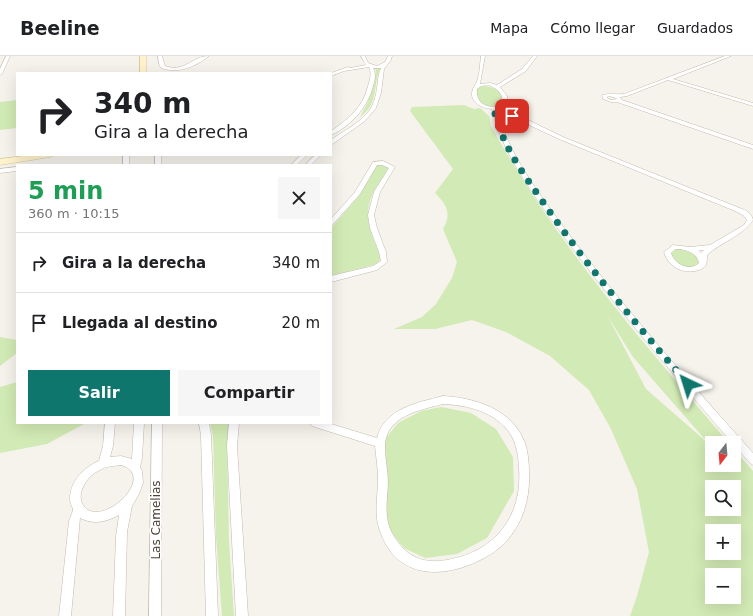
<!DOCTYPE html>
<html lang="es">
<meta charset="utf-8">
<style>
:root{--surface:#fff;--page:#f6f6f6;--text:#202124;--muted:#757577;--line:#e0e0e0;--accent:#0f766e}
body{margin:0;font-family:"DejaVu Sans",sans-serif;background:var(--page);color:var(--text);height:100vh;display:flex;flex-direction:column;font-size:15px;white-space:nowrap}
*{box-sizing:border-box;margin:0}
p{font-size:13px;color:var(--muted)}
.icon{flex:none;width:22px;height:22px;fill:none;stroke:currentColor;stroke-width:2;stroke-linecap:round;stroke-linejoin:round}
.map{position:relative;flex:1;overflow:hidden}
.side{position:absolute;left:16px;top:108px;width:316px;height:260px;display:flex;flex-direction:column;background:var(--surface);border-radius:0px;box-shadow:0 4px 16px #0002}
.side>*{flex:none}
.guide{position:absolute;left:16px;top:16px;width:316px;height:84px;border-radius:0px;box-shadow:0 4px 16px #0002;background:#fff;color:var(--text);overflow:hidden}
.needle{width:26px;rotate:196deg}
.controls{position:absolute;left:705px;top:380px;display:grid;gap:8px}
.controls a{display:grid;place-items:center;width:36px;height:36px;border-radius:0px;background:var(--surface);box-shadow:0 4px 16px #0002;font-size:20px}
.pin{position:absolute;display:grid;place-items:center;width:34px;height:34px;color:#fff;margin:-17px;border-radius:8px;box-shadow:0 2px 6px #0006}
.me{position:absolute;width:44px;margin:-22px;rotate:319deg;stroke-linejoin:round;filter:drop-shadow(0 0 3px #0008)}
.turn{display:flex;align-items:center;gap:14px;height:84px;padding:0 12px;font-size:18px}
.turn .icon{width:52px;height:52px;stroke-width:2.5}
.turn b{display:block;font-size:28px;line-height:34px}
.round{display:grid;place-items:center;flex:none;width:42px;height:42px;border-radius:0px;background:var(--page)}
.summary{display:flex;align-items:center;justify-content:space-between;height:68px;padding:0 12px}
h1{font-size:24px;font-weight:600;line-height:30px;color:#1e9e55}
.button{display:flex;gap:8px;margin-top:auto;padding:8px 12px}
.button a{flex:1;height:46px;border-radius:0px;background:var(--accent);color:#fff;font-size:16px;font-weight:600;line-height:46px;text-align:center}
.button a+a{background:var(--page);color:var(--text)}
ul{padding:0;list-style:none}
li{display:flex;align-items:center;gap:12px;height:60px;padding:0 12px;border-top:1px solid var(--line)}
li div{flex:1}
li b{display:block;font-size:15px}
li em{font-style:normal}
header{display:flex;align-items:center;gap:24px;box-sizing:border-box;height:56px;padding:0 20px;background:var(--surface);border-bottom:1px solid var(--line)}
header strong{font-size:19px}
nav{display:flex;gap:22px;margin-inline-start:auto;font-size:14px}
.map>svg:first-child{display:block}
</style>
<header>
<strong>Beeline</strong>
<nav><a>Mapa</a><a>Cómo llegar</a><a>Guardados</a></nav>
</header>
<div class="map">
<svg width="753" height="560" viewBox="0 0 753 560">
<rect width="100%" height="100%" fill="#f6f3ec"/>
<path fill="#d2eab5" fill-rule="evenodd" d="M374 11H381C372 28 380 47 360 61L368 46 376 15Z
M482 30C493 30 510 37 499 50 484 52 478 49 476 33Z
M17 44V72L0 74V46Z
M464 49 474 53 480 52 489 60 491 70C555 186 643 287 729 387H712V409H734V393L753 415V560H630L637 540 649 496 637 433 611 373 589 334 550 300 506 276 472 264 435 273H394L422 261 436 248 452 222 457 206 443 173C452 158 447 149 435 137L453 113 410 55 412 51ZM607 259 633 301 709 388 646 333ZM712 431H734V453H712ZM712 475H734V497H712ZM712 519H734V541H712Z
M377 109H385L388 112C386 120 379 126 375 133 361 160 371 177 381 202L377 208 331 220V172L356 143Z
M678 193 692 197 699 202V208C687 215 677 209 670 198L672 195Z
M0 281 17 284V297L0 310Z
M17 326V367L84 368 47 388 0 397V331Z
M441 351 471 357 496 373 513 401 514 435 487 482 457 498 425 502 404 492 382 465 383 394 386 382 398 367 421 355Z
M210 367H230L227 378 229 486 234 560H222L216 481 213 380Z"/>
<g fill="none" stroke-linecap="round" stroke-linejoin="round">
<g stroke="#c2bbae" stroke-width="1">
<path id="street" d="M6 0H10L2 18 0 19V13Z
M158 0H162L165 10C185 17 192 0 209 0 195 11 179 18 161 12L159 8Z
M361 0H365L368 7 377 10 385 6 388 0H392L391 4 384 13 381 37 376 52 365 65 331 89V84C346 73 370 63 375 42 378 32 377 21 381 12H373C376 18 375 24 373 30 368 51 351 70 331 79V75C349 63 363 51 368 30 370 23 372 18 369 11L344 15 331 20V17L348 11 350 12 366 9Z
M481 0H485L480 28 490 27 497 29 522 13 533 0H537L526 15 500 31 507 40 508 51 522 61 563 81 742 153C748 155 752 159 753 164 743 180 721 186 707 199 707 202 707 206 706 208 706 211 701 213 699 214 684 219 668 211 664 196L673 189 690 191 710 189 744 169 747 164 743 159 735 155 559 83 497 54C508 97 536 133 562 169 621 249 687 323 753 397V409L750 407 734 389V387H732C671 315 609 244 554 167 529 132 502 96 492 53 482 52 468 46 473 33 474 30 477 27 478 22 480 15 480 7 481 0ZM489 29C498 33 506 40 501 50 488 53 475 48 477 33L481 30ZM675 193C685 193 697 196 699 207 690 216 674 208 671 197ZM699 195V194H704L701 197Z
M725 0H731L673 23 753 47V50L668 24 627 40 620 41 622 44 753 89V93L617 46H611L603 43 602 39C610 37 617 39 624 38ZM609 40 616 42 617 43 611 44 607 42V41Z
M123 99H129V109H123Z
M155 99H161V109H155Z
M301 99H307L297 109H291Z
M315 99H321L311 109H305Z
M383 105 395 111 380 136 374 159 377 172 386 196 387 206 377 214 331 226V220L373 210 381 205 379 196 370 172 368 159 374 136 389 112 382 109H377L360 138 333 168 331 169V163L355 136 373 106Z
M17 111V115L0 117V113Z
M443 340C476 342 512 353 525 387 528 396 529 407 529 417 530 440 524 464 509 482 499 495 484 503 469 509 430 524 392 516 379 472 374 456 378 440 378 423 378 412 376 401 375 390L315 371 312 370 310 367H328L377 382C385 352 417 347 443 340ZM443 348C465 349 488 354 504 370 516 382 518 396 519 412 523 460 495 496 447 504 424 508 408 502 395 482 383 465 387 447 388 427 388 415 385 403 385 391 385 360 420 354 443 348Z
M105 367H115L113 390 110 401 121 400 132 403 134 367H144L142 402 140 411 142 415 143 427 139 438 132 450 127 476 125 560H113L116 481 119 459C106 466 94 469 80 462L71 560H59L69 465C70 462 73 456 73 453 72 450 70 447 70 443 70 425 84 411 99 405L103 390ZM121 409C152 418 119 455 97 456 83 456 77 444 83 431 86 424 93 417 100 414 106 410 114 410 121 409Z
M152 367H162L161 560H149Z
M199 367H209L211 379 218 560H206L201 379Z
M229 367H239L237 390 248 560H236L227 390Z"/>
</g>
<g stroke="#d6c79b" stroke-width="1">
<path id="secondary" d="M140 0H146V17H140Z
M32 99H54L50 101 0 109V103Z"/>
</g>
<use href="#street" fill="#fff" fill-rule="evenodd"/>
<use href="#secondary" fill="#fff3cd" fill-rule="evenodd"/>
</g>
<g fill="none" stroke-linecap="round" stroke-linejoin="round">
<path stroke="#0f766e" stroke-width="7" stroke-dasharray="0 12.6" d="M512 60 498 52 494 53C501 88 523 117 543 146 587 210 637 269 688 328"/>
</g>
<g text-anchor="middle" stroke-width="3.5" stroke-linejoin="round" paint-order="stroke">
<g font-size="12" fill="#4b4439" stroke="#fff">
<text transform="translate(156 464) rotate(-90)" y="4">Las Camelias</text>
</g>
</g>
</svg>
<div class="controls">
<a><svg class="needle" viewBox="-14 -14 28 28"><path d="M0-13l5 13h-10z" fill="#e53935"/><path d="M0 13l5-13h-10z" fill="#757577"/></svg></a>
<a><svg class="icon" aria-label="search" viewBox="0 0 24 24"><circle cx="10" cy="10" r="6"/><path d="M15 15l6 6"/></svg></a>
<a>+</a>
<a>−</a>
</div>
<div class="pin" style="left:512px;top:60px;background:#d93025"><svg class="icon" aria-label="arrive" viewBox="0 0 24 24"><path d="M6 21V4h12l-3 4 3 4H6"/></svg></div>
<svg class="me" style="left:688px;top:328px" viewBox="-20 -20 40 40"><path d="M0-17L14 15 0 8-14 15z" fill="#0f766e" stroke="#fff" stroke-width="4"/></svg>
<div class="guide">
<div class="turn"><svg class="icon" aria-label="right" viewBox="0 0 24 24"><path d="M7 20v-9h11M14 6l5 5-5 5"/></svg><div><b>340 m</b>Gira a la derecha</div></div>
</div>
<section class="side">
<div class="summary"><div><h1>5 min</h1><p>360 m · 10:15</p></div><a class="round"><svg class="icon" aria-label="close" viewBox="0 0 24 24"><path d="M6 6l12 12M18 6L6 18"/></svg></a></div>
<ul>
<li><svg class="icon" aria-label="right" viewBox="0 0 24 24"><path d="M7 20v-9h11M14 6l5 5-5 5"/></svg><div><b>Gira a la derecha</b></div><em>340 m</em></li>
<li><svg class="icon" aria-label="arrive" viewBox="0 0 24 24"><path d="M6 21V4h12l-3 4 3 4H6"/></svg><div><b>Llegada al destino</b></div><em>20 m</em></li>
</ul>
<div class="button"><a>Salir</a><a>Compartir</a></div>
</section>
</div>
